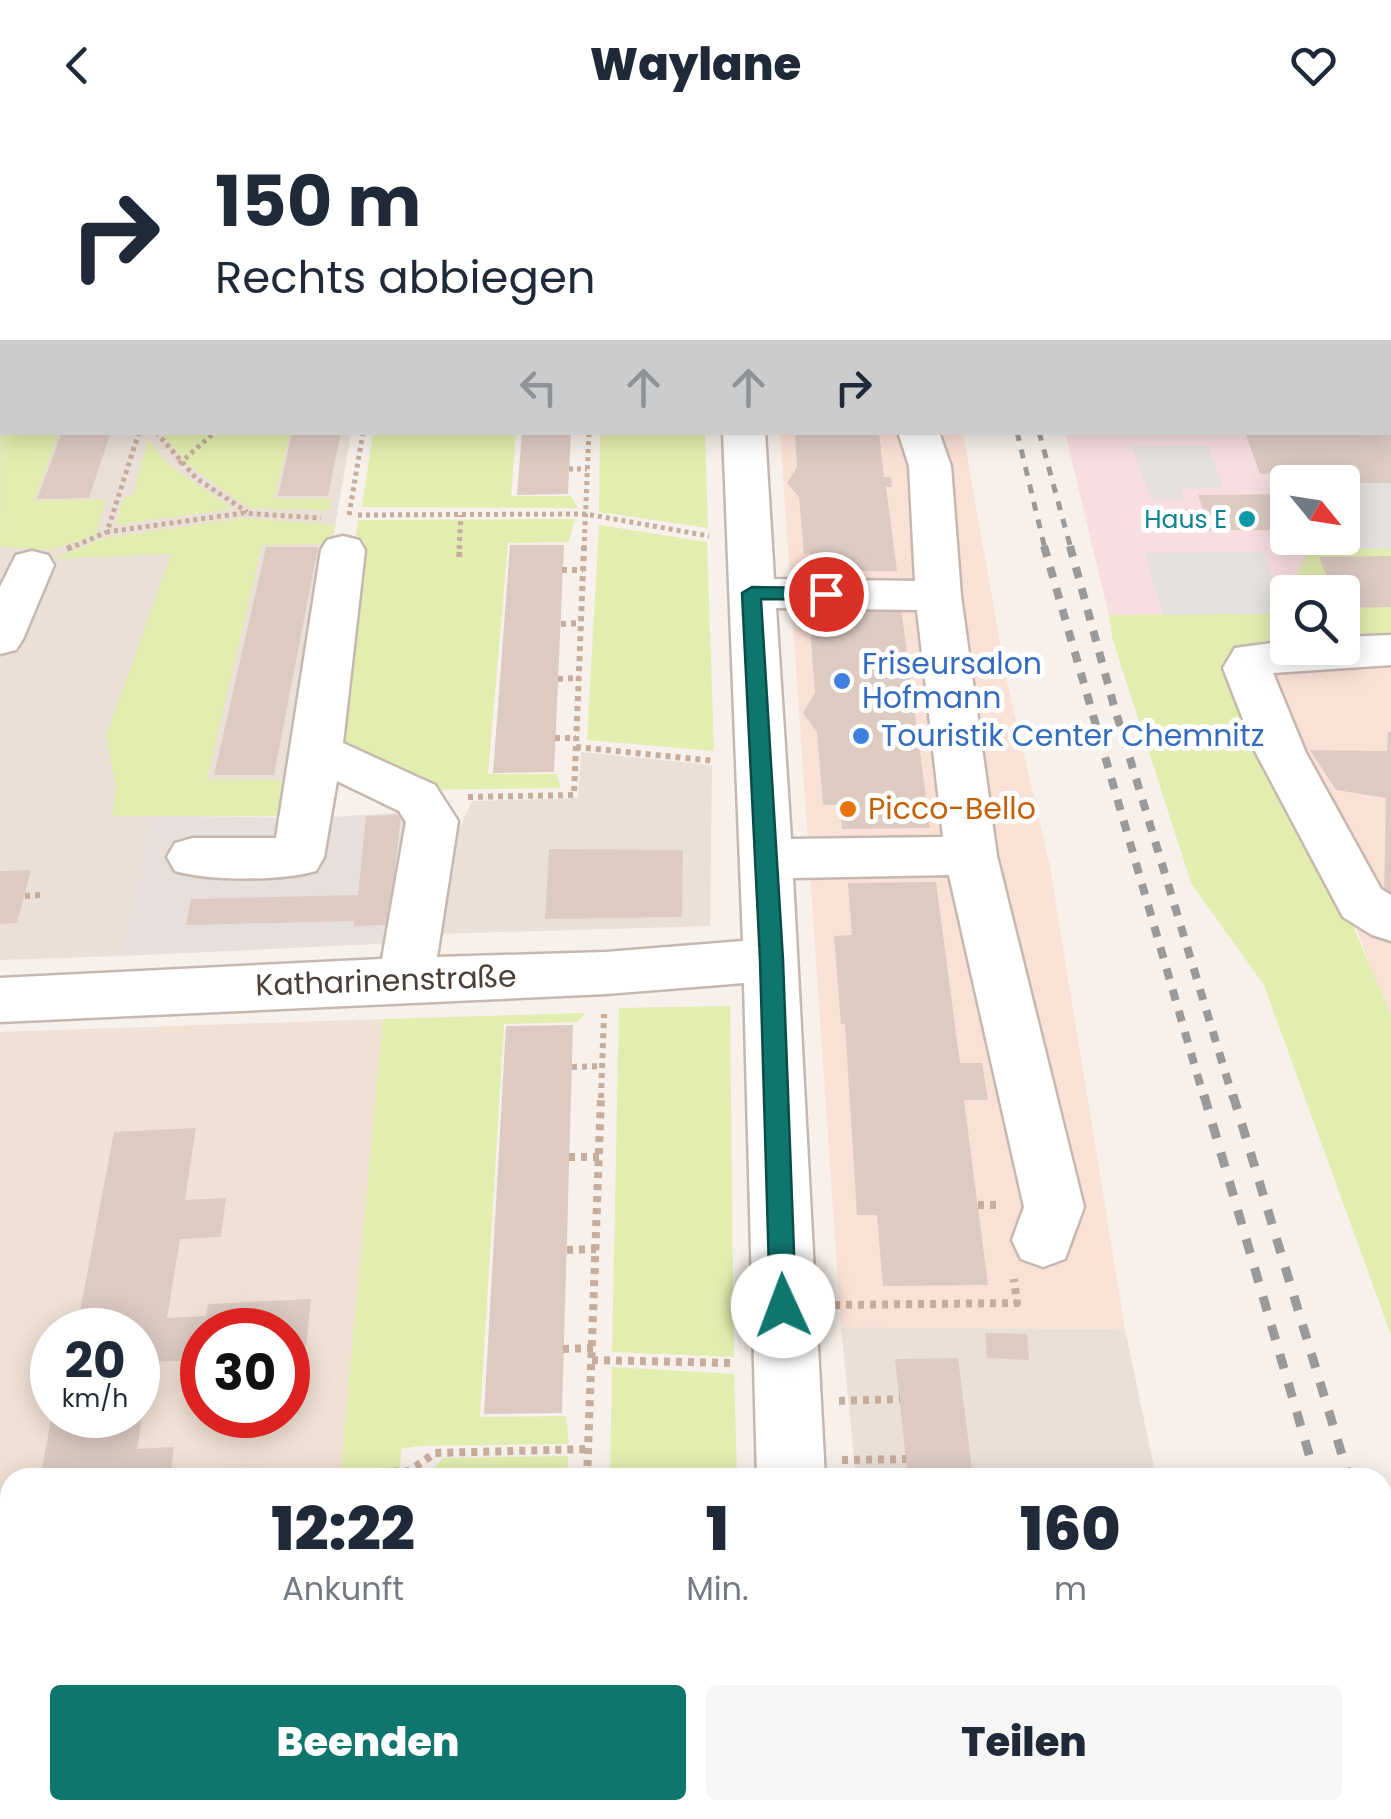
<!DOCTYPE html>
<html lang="de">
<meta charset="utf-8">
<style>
:root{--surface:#fff;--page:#f6f6f7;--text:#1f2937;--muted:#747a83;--accent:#0f766e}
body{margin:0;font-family:Poppins,sans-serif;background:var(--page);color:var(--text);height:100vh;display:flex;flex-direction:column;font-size:38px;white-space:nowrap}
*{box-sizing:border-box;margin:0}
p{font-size:32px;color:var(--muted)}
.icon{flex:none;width:55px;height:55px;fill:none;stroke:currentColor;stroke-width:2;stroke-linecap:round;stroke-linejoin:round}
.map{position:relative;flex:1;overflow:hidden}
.sheet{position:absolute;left:0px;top:1338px;width:1392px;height:352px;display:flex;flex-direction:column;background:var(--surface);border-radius:30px 30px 0 0;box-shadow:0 5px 25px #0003}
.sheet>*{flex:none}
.top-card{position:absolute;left:0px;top:0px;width:1392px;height:305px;box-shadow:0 5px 25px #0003;background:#fff;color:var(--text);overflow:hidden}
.needle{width:65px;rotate:120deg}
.controls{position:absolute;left:1270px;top:335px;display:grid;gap:20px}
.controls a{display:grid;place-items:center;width:90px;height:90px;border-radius:10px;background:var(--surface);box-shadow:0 5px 25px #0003;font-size:50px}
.speed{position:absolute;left:30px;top:1178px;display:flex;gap:20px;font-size:50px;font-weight:700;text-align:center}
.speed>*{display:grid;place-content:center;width:130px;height:130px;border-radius:50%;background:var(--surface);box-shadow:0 5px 25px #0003;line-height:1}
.speed small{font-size:25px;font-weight:400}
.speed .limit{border:15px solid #d22;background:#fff;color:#111}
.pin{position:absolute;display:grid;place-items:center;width:85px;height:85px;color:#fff;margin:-42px;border:5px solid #fff;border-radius:50%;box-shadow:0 2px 10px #0007}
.me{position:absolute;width:110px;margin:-55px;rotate:358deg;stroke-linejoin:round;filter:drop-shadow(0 0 8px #0008)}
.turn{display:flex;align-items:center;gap:35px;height:210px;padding:0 50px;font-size:45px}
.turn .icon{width:130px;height:130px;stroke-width:2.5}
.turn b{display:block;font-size:70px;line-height:85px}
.lanes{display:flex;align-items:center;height:95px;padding:0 50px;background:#0003;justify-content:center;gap:50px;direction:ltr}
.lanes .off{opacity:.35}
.eta{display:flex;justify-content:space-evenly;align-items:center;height:170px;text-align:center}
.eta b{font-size:60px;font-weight:800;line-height:70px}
.cta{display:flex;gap:20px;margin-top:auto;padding:20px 50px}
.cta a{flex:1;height:115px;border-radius:10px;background:var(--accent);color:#fff;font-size:40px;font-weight:800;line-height:115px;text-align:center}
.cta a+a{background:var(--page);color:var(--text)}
header{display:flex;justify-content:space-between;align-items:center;height:130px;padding:0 50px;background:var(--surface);font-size:45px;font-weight:800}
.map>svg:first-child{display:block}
</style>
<header><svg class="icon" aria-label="back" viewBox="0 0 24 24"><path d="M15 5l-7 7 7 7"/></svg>Waylane<svg class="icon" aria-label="heart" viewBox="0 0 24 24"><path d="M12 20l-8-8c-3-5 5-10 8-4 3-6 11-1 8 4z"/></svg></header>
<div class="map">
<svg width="1391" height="1689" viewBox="0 0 1391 1689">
<rect width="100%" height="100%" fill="#f7f0eb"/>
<path fill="#ebe0d8" d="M0 0H440L2 2 0 164Z
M0 175 2 302 351 303 293 641 277 686 151 687 121 826 0 830Z
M581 622 712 635 710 796 437 804 442 737 472 671 578 668Z
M841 1197 1125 1199 1156 1347H856Z
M10 1649V1680H318V1689H0V1650Z
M887 1680H1226L1227 1689H887Z"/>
<path fill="#fae1d5" d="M780 303H963L1006 547 1050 737 1125 1199 841 1197Z
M1287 483 1288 518H1342L1391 483V885L1370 836 1247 484Z"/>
<path fill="#e7dfdc" d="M410 682 397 813 121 826 151 686 315 688Z"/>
<path fill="#f1e1d4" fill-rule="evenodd" d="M383 889 340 1347 10 1348V1649L0 1650V902ZM52 1200H138V1285H52ZM202 1200H288V1285H202Z"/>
<path fill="#f8dee1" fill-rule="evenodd" d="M1391 173V483H1343L1342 462H1288L1287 483 1109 485 1065 303 1390 302ZM1288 352H1342V408H1288Z"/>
<path fill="#e2eeb0" d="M2 183V302L59 303 34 371 106 369 96 405 51 420 0 417Z
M516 302 511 366H571L578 378 362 377 373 303Z
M161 303H290L274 369H332L330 380 248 378 187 334Z
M600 303H705L708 398 599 382Z
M148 309 169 335 233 379 115 395 124 367 133 365Z
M244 388 336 395 328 414 262 415 207 649 283 650 277 686H112L116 657 106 607 171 424 51 429 104 408Z
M575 389 569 412 508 413 488 644H557L560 658 423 660 326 617 358 390Z
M599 395 707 412 714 621 587 610Z
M1335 419H1391V426L1320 427 1333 462H1298L1294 451 1307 425Z
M1391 477V505L1377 515 1343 517 1342 478Z
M1287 483 1288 518H1336L1236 523 1391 885V1205L1264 855 1191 753 1112 507 1109 485Z
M730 876 734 1227 612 1222 619 878Z
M585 883 578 892 504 894 480 1287 566 1286 569 1314 418 1316 401 1319 400 1347H340L383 889Z
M612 1237 734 1244 737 1347H610Z
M568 1326 567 1347H426L443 1328Z
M318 1680H453L452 1689H318Z
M604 1680H748V1689H604Z"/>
<path fill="#e5e1df" d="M1207 315 1223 357 1181 359 1184 369 1151 370 1132 316Z
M1358 353H1391V419H1335L1331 408H1342L1343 356 1358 357Z
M1263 422 1274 451H1294L1298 462H1288L1287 483 1163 485 1145 423Z"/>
<path fill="#ddcbc2" d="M62 302H111L89 368 37 369Z
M292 302H341L328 366H278Z
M522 302H571L568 364 517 365Z
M795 302H879L884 347H891L892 357H886L897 441H820L818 424H804L799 367 787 353 797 337Z
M1245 302H1391V353H1358L1354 343 1260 344Z
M1288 364V400L1153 401 1147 379H1203L1198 365Z
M510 415H564L554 642 493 643Z
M266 417H318L274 645H214Z
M1391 426V477L1342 478V462H1333L1319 427Z
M901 478 930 698 842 699 840 675H823L817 602 803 583 815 563 810 498H825L823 479Z
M1388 602H1391V765L1384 763 1386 668 1336 660 1310 620 1387 621Z
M401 685 389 795 354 796V791L186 795 191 769 358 765 366 686Z
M549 719 683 720 682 787 545 789Z
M31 740 17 793 0 794V741Z
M936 752 960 933H982L988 970H964L988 1155 883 1156 877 1085H857L845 894H841L834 806 852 805 848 753Z
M573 895 562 1283 484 1284 506 896Z
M196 998 185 1070 226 1068 221 1107 180 1109 167 1188 206 1186 208 1174 311 1169 303 1248 288 1249V1200H202V1253L197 1254 200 1230 151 1232 137 1319 174 1317 170 1348H40L52 1285H138V1200H68L70 1193 78 1192 114 1002Z
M985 1203 1027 1204 1029 1230 987 1228Z
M958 1228 973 1348H908L895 1229Z
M3 1471H10V1528L0 1529Z
M457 1680H546L545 1689H456Z
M938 1680H1052L1053 1689H939Z"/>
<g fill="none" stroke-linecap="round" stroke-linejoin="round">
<g stroke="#c7b8af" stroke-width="5">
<path id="minor" d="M711 0H745V2H712Z
M723 302H765L774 449 915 451 909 336 898 302H939L951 336 961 466 997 726 1084 1077 1065 1129 1043 1137 1021 1129 1012 1110 1024 1077 949 745 793 748 825 1348H757L744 853 606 864 0 892V848L382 829 406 692 399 681 337 651 324 727 316 741C281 751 210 751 175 741L167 727 175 713 193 708H276L321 420 327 410 343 406 359 410 365 420 343 613 435 655 458 691 437 827 606 822 743 811ZM776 478 917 480 943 707 791 709Z
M32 421 48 425 54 435 23 509 16 520 0 524V457L16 425Z
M1391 505V535L1273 543 1306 623 1381 759 1391 765V811L1372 805 1343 787 1256 623 1223 538 1235 518 1288 511V518H1342V507Z
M767 1680H843V1689H767Z"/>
</g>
<g stroke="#f09f5f" stroke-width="5">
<path id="major" d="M1390 141H1391V163H1390Z
M0 153H2V175H0Z"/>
</g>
<path stroke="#c7ad9c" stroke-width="5" stroke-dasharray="4 4" stroke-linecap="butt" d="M139 302 107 402 243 383 321 388
M156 302 196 348 247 382
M179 334 215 302
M569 339H587
M1349 344 1354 356
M349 385 363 302
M358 385 586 384 709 406
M68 419 107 402
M459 419 461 385
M584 419 589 302"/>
<path stroke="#c7ad9c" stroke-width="6" stroke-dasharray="5 5" stroke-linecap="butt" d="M67 419 73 416
M459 427 460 416
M562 440H583
M561 494 581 493
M558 549 579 548
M555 608H576
M576 617 715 631
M468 667 574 665 584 416
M25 766 42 765
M572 937 602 936
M601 968 604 884"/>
<path stroke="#c7ad9c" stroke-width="8" stroke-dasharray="6 6" stroke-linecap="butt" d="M569 1027H599
M978 1075H1002
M567 1120 596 1119
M834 1175 1017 1173 1014 1149
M563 1219 593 1218
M592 1230 735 1233
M839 1271 900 1269
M842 1330 906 1329
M357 1343 409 1341 435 1323 588 1319
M587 1348 601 965
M575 1680V1689"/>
<use href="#minor" fill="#fff" fill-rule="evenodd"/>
<use href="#major" fill="#ffc99c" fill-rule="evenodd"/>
<path stroke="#9a9a9a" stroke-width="5" stroke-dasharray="9 9" stroke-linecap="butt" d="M1017 302 1045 419
M1039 302 1071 419"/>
<path stroke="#9a9a9a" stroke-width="8" stroke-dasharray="11 11" stroke-linecap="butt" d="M1044 416 1204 968
M1070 416 1114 576 1233 968"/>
<path stroke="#9a9a9a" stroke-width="9" stroke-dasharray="15 15" stroke-linecap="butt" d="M1204 965 1316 1348
M1233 965 1349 1348
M1382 1458 1391 1486
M1382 1578 1391 1607"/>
</g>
<path fill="#0f766e" stroke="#0a4d48" stroke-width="2.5" d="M752 457 826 458 836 464 826 470 761 469 783 830 796 1176 792 1184 783 1187 774 1184 770 1176 760 830 742 463Z"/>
<circle fill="#0f9aa8" stroke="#fff" stroke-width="4" cx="1247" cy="389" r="10"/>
<g fill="#3f7fe0" stroke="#fff" stroke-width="4">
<circle cx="842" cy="551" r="10"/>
<circle cx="861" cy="606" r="10"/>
</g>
<circle fill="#e8710a" stroke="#fff" stroke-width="4" cx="848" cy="679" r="10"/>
<g text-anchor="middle" stroke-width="10" stroke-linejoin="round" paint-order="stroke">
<g font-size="25" fill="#0d838f" stroke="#fff" text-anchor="end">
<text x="1227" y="398">Haus E</text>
</g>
<g font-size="30" fill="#366cbe" stroke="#fff" text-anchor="start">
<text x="862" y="544">Friseursalon<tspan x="862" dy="34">Hofmann</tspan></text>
<text x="881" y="616">Touristik Center Chemnitz</text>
</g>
<g font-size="30" fill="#c56008" stroke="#fff" text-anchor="start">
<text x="868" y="689">Picco-Bello</text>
</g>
<g font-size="30" fill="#4c3f37" stroke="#fff">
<text transform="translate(386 851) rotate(-2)" y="10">Katharinenstraße</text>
</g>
</g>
</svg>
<div class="controls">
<a><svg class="needle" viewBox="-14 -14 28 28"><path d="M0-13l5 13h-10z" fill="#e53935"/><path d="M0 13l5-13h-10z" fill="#747a83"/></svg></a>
<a><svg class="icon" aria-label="search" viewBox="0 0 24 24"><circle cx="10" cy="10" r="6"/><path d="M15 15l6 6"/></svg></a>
</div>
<div class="speed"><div>20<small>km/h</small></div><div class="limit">30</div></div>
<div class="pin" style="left:826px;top:464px;background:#d93025"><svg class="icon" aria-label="arrive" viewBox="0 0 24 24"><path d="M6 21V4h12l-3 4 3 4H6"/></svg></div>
<svg class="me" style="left:783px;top:1176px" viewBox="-20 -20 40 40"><circle r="19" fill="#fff"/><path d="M0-13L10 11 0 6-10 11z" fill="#0f766e"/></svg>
<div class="top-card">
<div class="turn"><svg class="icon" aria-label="right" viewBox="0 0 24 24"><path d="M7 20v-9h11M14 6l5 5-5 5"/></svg><div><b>150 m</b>Rechts abbiegen</div></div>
<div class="lanes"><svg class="icon off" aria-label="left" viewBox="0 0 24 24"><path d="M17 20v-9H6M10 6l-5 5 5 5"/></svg><svg class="icon off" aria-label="ahead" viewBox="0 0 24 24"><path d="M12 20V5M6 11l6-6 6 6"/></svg><svg class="icon off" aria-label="ahead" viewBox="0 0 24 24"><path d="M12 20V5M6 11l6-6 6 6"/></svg><svg class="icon" aria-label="right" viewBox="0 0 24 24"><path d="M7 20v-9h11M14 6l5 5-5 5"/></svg></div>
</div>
<section class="sheet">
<div class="eta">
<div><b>12:22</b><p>Ankunft</p></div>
<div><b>1</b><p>Min.</p></div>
<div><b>160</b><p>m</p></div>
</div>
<div class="cta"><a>Beenden</a><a>Teilen</a></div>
</section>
</div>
